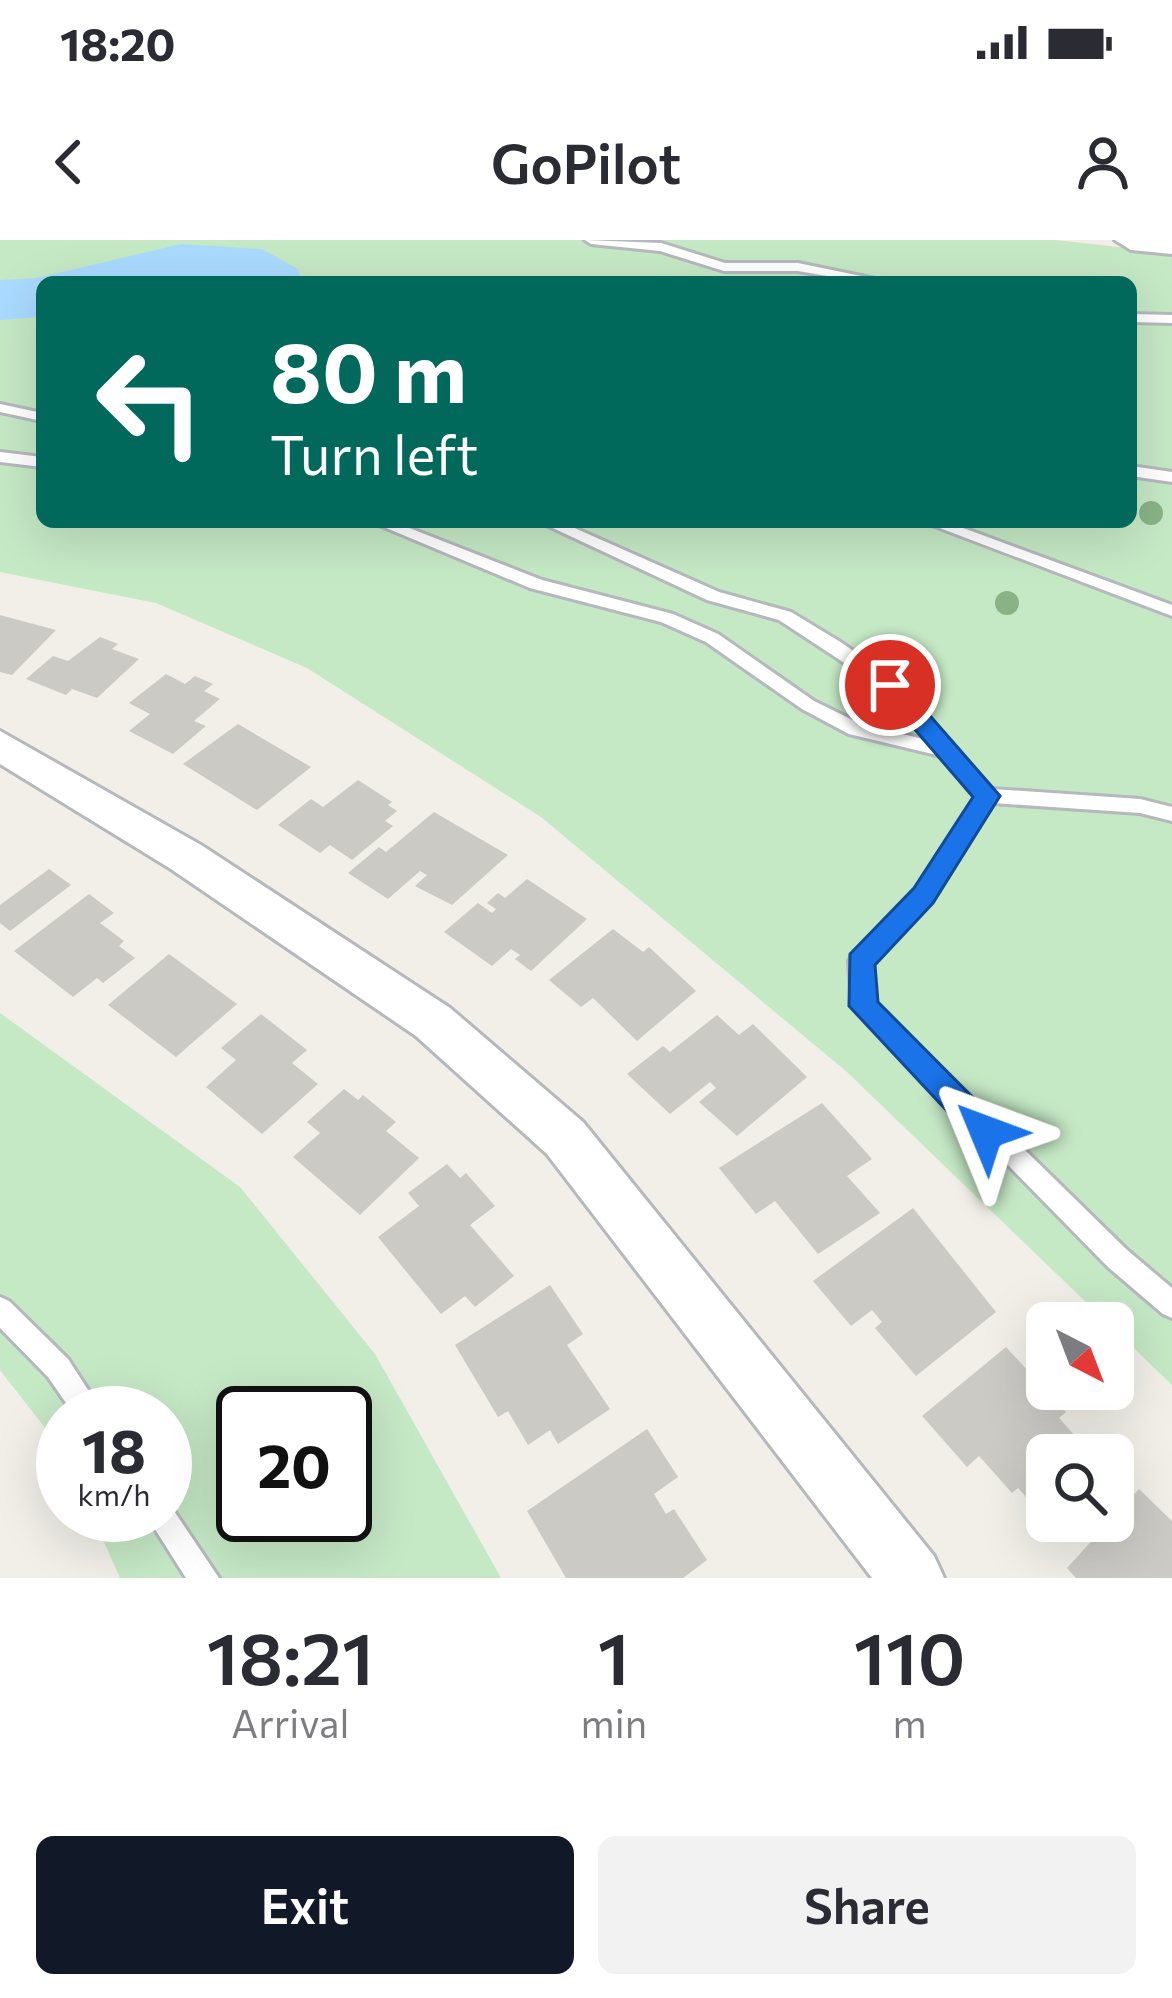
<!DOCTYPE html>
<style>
:root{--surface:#fff;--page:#f2f2f3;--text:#2b2b33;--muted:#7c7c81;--accent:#111827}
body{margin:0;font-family:Commissioner,sans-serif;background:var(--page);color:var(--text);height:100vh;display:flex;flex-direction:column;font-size:45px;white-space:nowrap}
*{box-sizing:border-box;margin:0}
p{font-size:39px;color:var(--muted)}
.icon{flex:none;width:66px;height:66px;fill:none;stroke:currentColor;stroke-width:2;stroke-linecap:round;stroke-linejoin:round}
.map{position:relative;height:1338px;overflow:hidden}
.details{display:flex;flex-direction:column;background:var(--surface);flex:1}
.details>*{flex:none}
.guide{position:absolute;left:36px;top:36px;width:1101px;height:252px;border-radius:18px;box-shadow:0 12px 48px #0002;background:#00695c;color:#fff;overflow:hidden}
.needle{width:78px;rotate:138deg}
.fabs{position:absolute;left:1026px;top:1062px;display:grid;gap:24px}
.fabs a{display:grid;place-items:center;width:108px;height:108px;border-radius:18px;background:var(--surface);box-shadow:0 12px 48px #0002;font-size:60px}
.speed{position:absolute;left:36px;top:1146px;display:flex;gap:24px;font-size:60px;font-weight:700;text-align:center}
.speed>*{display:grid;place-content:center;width:156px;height:156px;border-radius:50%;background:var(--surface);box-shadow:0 12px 48px #0002;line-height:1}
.speed small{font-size:30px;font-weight:400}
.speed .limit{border:6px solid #111;border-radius:18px;background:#fff;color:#111}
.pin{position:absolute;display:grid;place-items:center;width:102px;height:102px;color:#fff;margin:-51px;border:6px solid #fff;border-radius:50%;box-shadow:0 3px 12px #0007}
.me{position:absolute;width:132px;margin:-66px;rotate:314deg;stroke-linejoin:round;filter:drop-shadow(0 0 9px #0008)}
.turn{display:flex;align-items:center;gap:42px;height:252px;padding:0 36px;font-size:54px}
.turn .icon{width:156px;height:156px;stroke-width:2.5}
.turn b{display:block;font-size:84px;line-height:102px}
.eta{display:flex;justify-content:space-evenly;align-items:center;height:204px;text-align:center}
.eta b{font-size:72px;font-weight:600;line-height:84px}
.action{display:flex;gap:24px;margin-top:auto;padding:24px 36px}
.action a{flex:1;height:138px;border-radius:18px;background:var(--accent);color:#fff;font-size:48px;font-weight:600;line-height:138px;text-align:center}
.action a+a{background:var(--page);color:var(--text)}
.status{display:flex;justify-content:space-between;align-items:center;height:84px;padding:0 60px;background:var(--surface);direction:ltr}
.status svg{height:33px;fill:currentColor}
header{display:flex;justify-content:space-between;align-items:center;height:156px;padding:0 36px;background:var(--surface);font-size:54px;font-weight:600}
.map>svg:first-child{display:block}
</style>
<div class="status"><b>18:20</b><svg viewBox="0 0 49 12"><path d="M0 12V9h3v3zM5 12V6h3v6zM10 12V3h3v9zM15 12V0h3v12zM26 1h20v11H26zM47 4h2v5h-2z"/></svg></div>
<header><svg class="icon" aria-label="back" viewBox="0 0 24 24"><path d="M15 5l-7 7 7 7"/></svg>GoPilot<svg class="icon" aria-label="person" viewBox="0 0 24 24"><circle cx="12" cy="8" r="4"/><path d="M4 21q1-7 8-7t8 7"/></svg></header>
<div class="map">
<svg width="1172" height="1338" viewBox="0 0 1172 1338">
<rect width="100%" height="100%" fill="#f1efe8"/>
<path fill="#c5e8c5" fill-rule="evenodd" d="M0 0H1056L1172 13V1145L847 832 541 577 307 428 156 363 0 332ZM42 42H1131V282H42Z
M0 773 240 947 375 1114 501 1338H120L92 1275H165V1173H63V1211L0 1130ZM243 1173H345V1275H243Z"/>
<path fill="#aadaff" d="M181 4 262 9 298 29 301 42H42V77L0 80V40L37 38Z"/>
<path fill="#cccac5" d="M0 375 56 390 12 435 0 432Z
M100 397 118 404 112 409 139 419 97 458 72 449 66 455 26 439 53 416 68 421Z
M166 434 185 444 195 436 213 444 204 451 220 459 194 481 206 486 173 514 129 491 150 474 129 463Z
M238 484 311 527 257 570 183 524Z
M358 540 392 562 388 565 397 571 385 581 393 586 352 620 330 605 320 613 278 585 311 559 323 567Z
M434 572 508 615 452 665 415 646 427 635 420 631 388 659 348 633 379 607 386 612Z
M49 629 71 645 10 691 0 683V665Z
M527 639 587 679 531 731 515 719 520 715 511 709 492 726 444 692 478 663 492 673 496 669 487 663 498 653 505 658Z
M89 654 114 673 100 683 124 701 119 706 135 718 103 743 97 738 73 757 14 711Z
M613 689 643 712 649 707 696 751 637 801 593 758 581 767 549 740Z
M169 714 237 764 176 817 108 765Z
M261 774 307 810 292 823 318 844 262 894 206 847 236 820 221 808Z
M717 775 739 795 753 784 807 837 737 896 699 862 716 848 710 842 670 874 627 834 663 806 670 812Z
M344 849 358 860 363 855 396 882 386 891 419 918 360 975 293 917 320 893 307 882Z
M822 863 872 919 847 936 880 973 818 1014 775 961 756 974 719 928Z
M447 924 460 938 466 933 495 966 470 985 514 1036 475 1067 465 1056 441 1074 378 997 419 966 408 953Z
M913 968 996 1072 916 1136 875 1088 882 1082 872 1070 851 1086 813 1041Z
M550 1045 583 1094 567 1105 610 1169 558 1204 550 1190 528 1205 508 1171 498 1177 455 1105Z
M1006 1107 1066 1172 1059 1178 1086 1208 1079 1215H1047V1281L1018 1248 1012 1253 979 1216 967 1227 922 1176Z
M647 1189 678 1237 654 1254 666 1274 674 1269 707 1320 683 1338H566L527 1271Z
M1139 1249 1172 1281V1338H1076L1067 1328Z"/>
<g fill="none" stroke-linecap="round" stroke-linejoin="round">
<g stroke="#b5b8bc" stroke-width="6">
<path id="service" d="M585 0 661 3 725 23H798L890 42H862L798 31H724L660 11 591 4Z
M1131 74 1172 75V83L1131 82Z
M0 164 42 173V181L0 172Z
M0 212 42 217V227L0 222Z
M1131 226 1172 232V242L1131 236Z
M372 282H394L542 340 673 374 718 394 814 461 861 484 927 500 884 449 779 380 707 360 540 282H561L719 352 791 372 842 403 896 441 992 549 1140 559 1172 567V581L1140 573 992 563 930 662 871 724 874 762 1126 1009 1172 1048V1078L1163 1074 1108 1027 852 766 849 721 852 715 916 650 976 557 941 516 849 494 802 469 706 402 661 382 530 348Z
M924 282H947L1172 365V376Z
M0 1057 9 1061 68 1119 103 1173H73L48 1137 0 1088Z
M165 1263 170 1265 219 1338H186L146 1275H165Z"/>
</g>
<g stroke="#b5b8bc" stroke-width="6">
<path id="minor" d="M0 491 201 605 450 768 583 882 934 1316 944 1338H872L547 914 416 796 171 629 0 524Z"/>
</g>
<g stroke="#b5b8bc" stroke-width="6">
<path id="tertiary" d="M1115 0H1172V14L1131 10Z"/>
</g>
<use href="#service" fill="#fff" fill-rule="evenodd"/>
<use href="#minor" fill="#fff" fill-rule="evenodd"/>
<use href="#tertiary" fill="#fff" fill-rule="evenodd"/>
</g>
<g fill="#89b387">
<circle cx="1151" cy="273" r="12"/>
<circle cx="1007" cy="363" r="12"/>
</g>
<path fill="#1a73e8" stroke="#114b97" stroke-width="3" d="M890 437 898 439 1000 556 933 663 875 725 878 762 997 882 1002 892 997 901 986 905 975 901 849 766 850 714 914 648 973 557 881 450 878 445Z"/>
</svg>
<div class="fabs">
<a><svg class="needle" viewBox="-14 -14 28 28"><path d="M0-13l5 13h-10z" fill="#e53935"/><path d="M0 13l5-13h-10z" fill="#7c7c81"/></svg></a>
<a><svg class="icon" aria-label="search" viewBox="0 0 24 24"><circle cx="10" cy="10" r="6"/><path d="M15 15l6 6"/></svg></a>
</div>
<div class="speed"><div>18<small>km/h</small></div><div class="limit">20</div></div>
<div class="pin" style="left:890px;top:445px;background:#d93025"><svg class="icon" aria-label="arrive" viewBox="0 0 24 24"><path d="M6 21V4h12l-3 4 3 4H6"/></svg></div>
<svg class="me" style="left:986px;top:892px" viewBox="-20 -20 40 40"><path d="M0-17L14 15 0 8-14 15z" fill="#1a73e8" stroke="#fff" stroke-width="4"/></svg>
<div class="guide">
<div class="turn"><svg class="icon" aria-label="left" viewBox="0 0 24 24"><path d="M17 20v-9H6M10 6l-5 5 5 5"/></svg><div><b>80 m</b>Turn left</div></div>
</div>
</div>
<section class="details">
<div class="eta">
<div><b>18:21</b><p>Arrival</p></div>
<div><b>1</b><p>min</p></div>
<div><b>110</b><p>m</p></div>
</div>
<div class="action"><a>Exit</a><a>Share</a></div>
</section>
